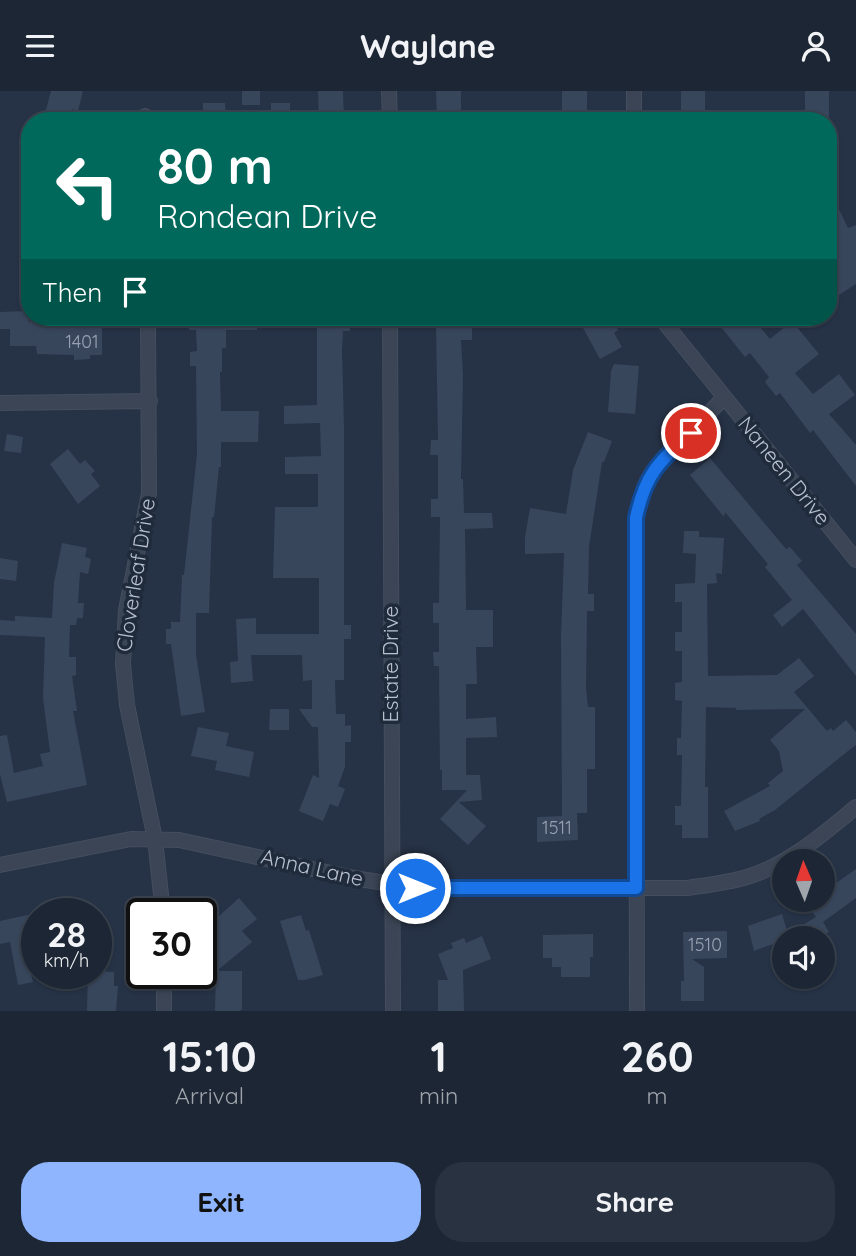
<!DOCTYPE html>
<style>
:root{--surface:#1c2634;--page:#293240;--text:#f1f3f6;--muted:#a0a5ac;--line:#3a434f;--accent:#8eb5fe}
body{margin:0;font-family:Quicksand,sans-serif;background:var(--page);color:var(--text);height:100vh;display:flex;flex-direction:column;font-size:26px;white-space:nowrap}
*{box-sizing:border-box;margin:0}
p{font-size:23px;color:var(--muted)}
.icon{flex:none;width:38px;height:38px;fill:none;stroke:currentColor;stroke-width:2;stroke-linecap:round;stroke-linejoin:round}
.map{position:relative;height:920px;overflow:hidden}
.details{display:flex;flex-direction:column;background:var(--surface);flex:1}
.details>*{flex:none}
.hud{position:absolute;left:21px;top:21px;width:816px;height:214px;border-radius:28px;box-shadow:0 2px 5px #0004,0 0 0 2px var(--line);background:#00695c;color:#fff;overflow:hidden}
.needle{width:46px;rotate:358deg}
.buttons{position:absolute;left:772px;top:758px;display:grid;gap:14px}
.buttons a{display:grid;place-items:center;width:63px;height:63px;border-radius:50%;background:var(--surface);box-shadow:0 2px 5px #0004,0 0 0 2px var(--line);font-size:35px}
.speed{position:absolute;left:21px;top:807px;display:flex;gap:14px;font-size:35px;font-weight:700;text-align:center}
.speed>*{display:grid;place-content:center;width:91px;height:91px;border-radius:50%;background:var(--surface);box-shadow:0 2px 5px #0004,0 0 0 2px var(--line);line-height:1}
.speed small{font-size:18px;font-weight:400}
.speed .limit{border:4px solid #111;border-radius:10px;background:#fff;color:#111}
.pin{position:absolute;display:grid;place-items:center;width:60px;height:60px;color:#fff;margin:-30px;border:4px solid #fff;border-radius:50%;box-shadow:0 2px 7px #0007}
.me{position:absolute;width:77px;margin:-38px;rotate:90deg;stroke-linejoin:round;filter:drop-shadow(0 0 5px #0008)}
.turn{display:flex;align-items:center;gap:24px;height:147px;padding:0 21px;font-size:32px}
.turn .icon{width:91px;height:91px;stroke-width:2.5}
.turn b{display:block;font-size:49px;line-height:60px}
.then{display:flex;align-items:center;height:66px;padding:0 21px;background:#0003;gap:14px;font-size:26px}
.eta{display:flex;justify-content:space-evenly;align-items:center;height:119px;text-align:center}
.eta b{font-size:42px;font-weight:700;line-height:49px}
.action{display:flex;gap:14px;margin-top:auto;padding:14px 21px}
.action a{flex:1;height:80px;border-radius:28px;background:var(--accent);color:#111;font-size:28px;font-weight:700;line-height:80px;text-align:center}
.action a+a{background:var(--page);color:var(--text)}
header{display:flex;justify-content:space-between;align-items:center;height:91px;padding:0 21px;background:var(--surface);font-size:32px;font-weight:700}
.map>svg:first-child{display:block}
</style>
<header><svg class="icon" aria-label="menu" viewBox="0 0 24 24"><path d="M4 6h16M4 12h16M4 18h16"/></svg>Waylane<svg class="icon" aria-label="person" viewBox="0 0 24 24"><circle cx="12" cy="8" r="4"/><path d="M4 21q1-7 8-7t8 7"/></svg></header>
<div class="map">
<svg width="856" height="920" viewBox="0 0 856 920">
<rect width="100%" height="100%" fill="#263246"/>
<path fill="#38465c" d="M51 0H83L78 20 72 18 69 30H43Z
M242 0H260V14H242Z
M318 0H343L344 30H319Z
M436 0H461V30H437Z
M562 0H587V30H562Z
M681 0H705V30H681Z
M805 0H829V30H805Z
M203 12H225L226 30H203Z
M271 12H290V30H271Z
M828 95 848 137 856 134V193L828 211Z
M28 220 29 231 79 230V226H102V264H90V268L74 269V264L37 263 36 255H10V238H0V221Z
M189 226H257V239H226V257H222V281H220L221 320H259L258 351H221V376H219L214 426H212L209 522H196V564L205 621 181 625 171 553H166V538H171V531H180L182 484H184L197 363 196 275H190V261L197 260 196 239H189Z
M317 226H349L350 240H343L342 259 344 337V534H351V548H344V589H335L336 623H345V635L351 634V651H345V676L338 695 345 698 338 716 330 713 323 730 299 720 313 684 319 687 318 636H312L299 618H312V589L303 590 302 564H251L253 590 231 592 230 571 238 570 236 528 256 527V543H319V487H273L275 416H318V383H285V366L321 365 320 332 284 333V315L317 314Z
M577 226H611L618 239 614 242 622 256 600 268Z
M713 226H752L770 248 792 230 819 263 795 282 813 303 839 283 855 304 829 323 856 354V395L813 339 810 342 780 302 776 305 765 291 769 286 750 262 745 266Z
M436 234H472V249H461L463 284 461 388H463L464 422H492L493 437 465 438 466 519H493V556H476L477 593H466V628L496 626 497 646 466 647V684H480L482 709 459 711 486 735 468 754 440 728 467 699H442V679H440L439 575H434L433 561H439V532H433V512H439L440 426H431V408H438V364H430L431 349H438Z
M614 273 639 275 635 323 608 321 611 280Z
M588 341 612 350 604 371H602L589 456 588 503H594V520H587L586 597 588 616H595V678H587V722H577L578 749 537 751V726L562 725 561 545 564 462 525 463V446L530 417 566 423 573 379Z
M7 343 23 346 21 362 4 360Z
M68 358 80 373 85 369 95 380 91 383 100 395 78 413 50 373Z
M710 367 786 458 790 456 802 470 797 474 856 543V585L803 518 782 536 773 524 792 509 765 476 768 473 725 421 724 426 690 384Z
M684 440H699V446L724 447 722 483 716 482 717 492 707 493 708 585 777 584 799 567 814 585 794 601 827 640 831 637 833 640 846 629 856 641V654L848 660 775 719 759 728 760 730 735 740 724 720 770 695 768 692 783 680 779 660 770 649 805 618 736 619V617L706 616 705 696H708V747H682V734H675V715H681L682 664H677V647H681L682 610 675 609V592L682 591V560H675V541H682V511H675V493L695 492 696 463 683 462Z
M62 452 87 457 85 466 91 468 88 483 80 481 78 512H84L83 527H77L76 534H70L69 566H76V584L72 585 77 620H73L87 694 7 711 0 683V645L7 644 14 682 43 675 40 663 50 661 43 607 45 546 0 544V529L15 530V525L52 527 54 492Z
M0 467 18 470 16 490 0 488Z
M270 618H289V639H269Z
M198 636 229 642 226 655 254 661 249 686 215 679 217 670 191 665Z
M856 778V807L823 831 829 841 819 847H784V849L754 860 748 835 782 823 788 843 816 826 807 813 814 808H822V802Z
M239 807 257 828 242 840 252 851 219 878 201 856V852L215 841 209 834Z
M37 822V848L24 851 33 891 18 894 10 851 0 853V830Z
M301 824 306 840 309 839 323 884 304 889H298L280 830Z
M727 840V867L692 868 704 876V910H681V890H684L683 841Z
M593 843V866H590V886H561V876H552V867H543V844Z
M482 845 491 868 463 879 464 920H438V889H448L438 863 453 857 451 852 464 847 466 852Z
M96 880 114 881V895H118L116 920H87L88 882Z
M216 880H242V918L240 920H215Z"/>
<g fill="none" stroke-linecap="round" stroke-linejoin="round">
<g stroke="#444e5e" stroke-width="16">
<path id="street" d="M389 0 390 30
M634 0V30
M145 25 146 30
M148 226 149 402 126 519 123 573 127 614 155 748 163 822
M390 226 393 920
M660 226 856 469
M0 312 150 310
M0 774 131 748 179 749 354 787 415 797H687C707 794 727 792 747 786 788 774 823 743 856 716
M164 920V882
M637 920 636 427C639 414 641 402 647 390 662 361 701 333 724 306"/>
</g>
<use href="#street" stroke="#3b4555" stroke-width="14"/>
</g>
<g fill="none" stroke-linecap="round" stroke-linejoin="round">
<g stroke="#114b97" stroke-width="18">
<path id="route" d="M415 797H636V427C645 383 659 371 691 342"/>
</g>
<use href="#route" stroke="#1a73e8" stroke-width="12"/>
</g>
<g text-anchor="middle" stroke-width="7" stroke-linejoin="round" paint-order="stroke">
<g font-size="18" fill="#97a0b0">
<text x="82" y="257">1401</text>
<text x="557" y="743">1511</text>
<text x="705" y="860">1510</text>
</g>
<g font-size="21" fill="#b9c0ce" stroke="#1f2a3a">
<text transform="translate(784 380) rotate(51)" y="7">Naneen Drive</text>
<text transform="translate(136 484) rotate(-81)" y="7">Cloverleaf Drive</text>
<text transform="translate(391 573) rotate(-90)" y="7">Estate Drive</text>
<text transform="translate(312 777) rotate(13)" y="7">Anna Lane</text>
</g>
</g>
</svg>
<div class="buttons">
<a><svg class="needle" viewBox="-14 -14 28 28"><path d="M0-13l5 13h-10z" fill="#e53935"/><path d="M0 13l5-13h-10z" fill="#a0a5ac"/></svg></a>
<a><svg class="icon" aria-label="sound" viewBox="0 0 24 24"><path d="M4 9h4l5-4v14l-5-4H4zM17 9q2 3 0 6"/></svg></a>
</div>
<div class="speed"><div>28<small>km/h</small></div><div class="limit">30</div></div>
<div class="pin" style="left:691px;top:342px;background:#d93025"><svg class="icon" aria-label="arrive" viewBox="0 0 24 24"><path d="M6 21V4h12l-3 4 3 4H6"/></svg></div>
<svg class="me" style="left:415px;top:797px" viewBox="-20 -20 40 40"><circle r="17" fill="#1a73e8" stroke="#fff" stroke-width="3"/><path d="M0-11L8 9 0 5-8 9z" fill="#fff"/></svg>
<div class="hud">
<div class="turn"><svg class="icon" aria-label="left" viewBox="0 0 24 24"><path d="M17 20v-9H6M10 6l-5 5 5 5"/></svg><div><b>80 m</b>Rondean Drive</div></div>
<div class="then">Then<svg class="icon" aria-label="arrive" viewBox="0 0 24 24"><path d="M6 21V4h12l-3 4 3 4H6"/></svg></div>
</div>
</div>
<section class="details">
<div class="eta">
<div><b>15:10</b><p>Arrival</p></div>
<div><b>1</b><p>min</p></div>
<div><b>260</b><p>m</p></div>
</div>
<div class="action"><a>Exit</a><a>Share</a></div>
</section>
